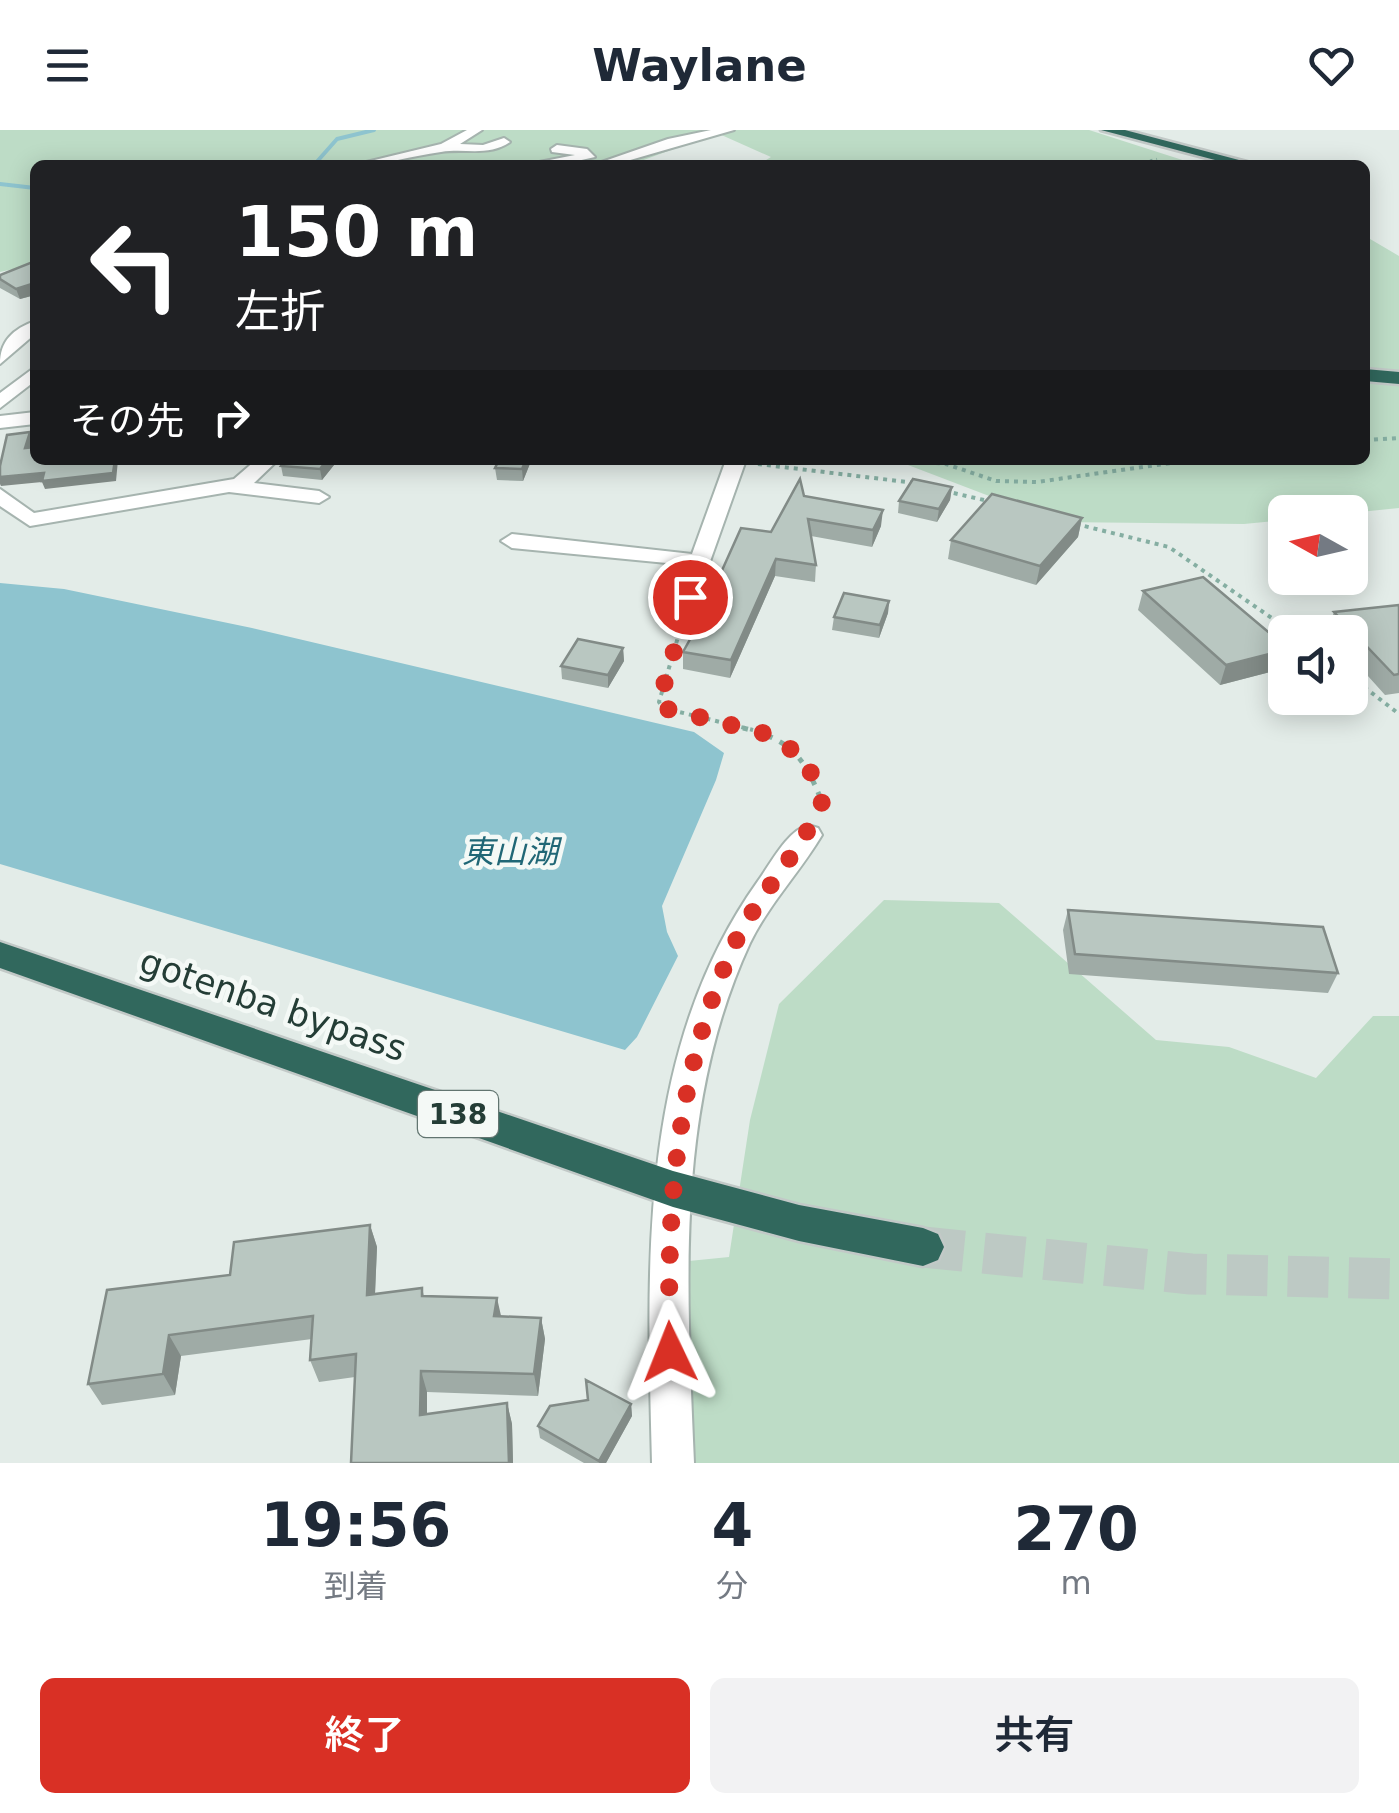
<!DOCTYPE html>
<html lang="ja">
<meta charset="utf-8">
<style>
:root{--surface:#fff;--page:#f2f2f3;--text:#1f2937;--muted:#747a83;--accent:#d93025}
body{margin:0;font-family:"DejaVu Sans","Noto Sans JP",sans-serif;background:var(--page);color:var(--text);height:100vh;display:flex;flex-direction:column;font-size:38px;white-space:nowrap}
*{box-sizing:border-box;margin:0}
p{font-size:32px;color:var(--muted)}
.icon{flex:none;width:55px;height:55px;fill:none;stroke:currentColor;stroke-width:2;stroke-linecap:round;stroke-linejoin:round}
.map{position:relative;height:1333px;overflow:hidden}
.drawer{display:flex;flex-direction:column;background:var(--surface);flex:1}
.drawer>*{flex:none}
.guide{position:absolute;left:30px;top:30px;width:1340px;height:305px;border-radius:15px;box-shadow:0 5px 25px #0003;background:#202124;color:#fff;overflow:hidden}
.needle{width:65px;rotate:278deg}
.tools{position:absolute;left:1268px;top:365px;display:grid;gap:20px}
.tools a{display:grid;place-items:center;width:100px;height:100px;border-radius:15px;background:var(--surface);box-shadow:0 5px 25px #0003;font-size:50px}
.pin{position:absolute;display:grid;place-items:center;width:85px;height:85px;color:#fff;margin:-42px;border:5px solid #fff;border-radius:50%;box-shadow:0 2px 10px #0007}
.me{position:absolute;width:110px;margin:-55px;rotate:358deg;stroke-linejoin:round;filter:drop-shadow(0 0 8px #0008)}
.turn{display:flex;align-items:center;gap:35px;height:210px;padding:0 40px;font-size:45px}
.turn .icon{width:130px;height:130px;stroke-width:2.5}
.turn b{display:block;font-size:70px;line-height:85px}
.then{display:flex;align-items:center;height:95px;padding:0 40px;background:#0003;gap:20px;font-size:38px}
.eta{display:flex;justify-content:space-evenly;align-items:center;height:170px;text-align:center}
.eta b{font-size:60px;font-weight:600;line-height:70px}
.primary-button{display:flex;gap:20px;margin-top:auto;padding:20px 40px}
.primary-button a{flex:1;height:115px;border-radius:15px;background:var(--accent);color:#fff;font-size:40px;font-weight:600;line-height:115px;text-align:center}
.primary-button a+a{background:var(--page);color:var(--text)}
header{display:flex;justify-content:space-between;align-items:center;height:130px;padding:0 40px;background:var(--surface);font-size:45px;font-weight:600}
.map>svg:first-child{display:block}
</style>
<header><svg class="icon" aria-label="menu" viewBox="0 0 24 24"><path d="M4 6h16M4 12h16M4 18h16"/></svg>Waylane<svg class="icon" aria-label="heart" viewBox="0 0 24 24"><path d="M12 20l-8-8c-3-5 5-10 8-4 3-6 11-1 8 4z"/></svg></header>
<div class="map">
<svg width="1399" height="1333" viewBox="0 0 1399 1333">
<rect width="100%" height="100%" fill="#e3ece8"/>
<path fill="#bddcc6" d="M0 0H1089L1198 35H758L771 27 717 3 630 35H35V134L0 142Z
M1365 106 1399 126V378L1350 383 1285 382V390L1244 394 1057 392 908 335 829 330H1365Z
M884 770 999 773 1156 910 1229 917 1316 948 1373 886H1399V1333H684L679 1236 689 1131 729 1127 750 990 779 874Z"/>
<path fill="#8ec4cf" d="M0 453 64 459 252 498 694 602 724 623 716 650 662 776 667 802 678 826 637 907 625 920 0 734Z"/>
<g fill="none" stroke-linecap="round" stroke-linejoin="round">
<path stroke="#8ec4cf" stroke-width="4" d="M314 35 337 9 374 0
M0 54 35 58"/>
<path stroke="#bdc9c4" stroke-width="41" stroke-dasharray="41 20" stroke-linecap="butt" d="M923 1117 1191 1144 1399 1149"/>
<g stroke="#a6b4af" stroke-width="4">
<path id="minor" d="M467 0H482L460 14 483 15 504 8 510 12C488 27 466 18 441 22 411 26 385 35 354 35L441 14Z
M711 0H734L613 35H593L668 9Z
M557 15 587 19 595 27 559 35H524L575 25 552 22 551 19Z
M35 191V204L0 234C0 211 13 199 35 191Z
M35 237V251L0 278V263Z
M35 282V294L0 298V286Z
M256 330H278L254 353 319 361 329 367 319 373 229 362 30 396 0 376V359L34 383 234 349Z
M726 330H746L708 437 512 418 501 411 512 404 692 424Z
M808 695 818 698 822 705C800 742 769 774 750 813 674 977 687 1157 694 1333H652C647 1134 637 921 758 751 771 733 787 701 808 695Z"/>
</g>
<g stroke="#c2c9c7" stroke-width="5">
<path id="highway" d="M1101 0H1125L1258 35H1234Z
M1365 239 1399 242V254L1365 251Z
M0 812 673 1041 799 1075 923 1098 938 1104 944 1117 938 1130 923 1136 799 1111 673 1077 0 838Z"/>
</g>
<path stroke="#85aea2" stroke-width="2.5" stroke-dasharray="2.5 4" stroke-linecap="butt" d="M1131 35 1157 29"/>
<path stroke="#85aea2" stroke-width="4" stroke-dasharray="4 5" stroke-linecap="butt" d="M1365 310 1399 308
M909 330 946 334 996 351 1037 352 1192 330
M758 334 915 353
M945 361 988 371
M1076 394 1169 417 1292 502
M695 449 659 572 663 578 753 600
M1350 546 1399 584"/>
<path stroke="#85aea2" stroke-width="5" stroke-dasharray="5 8" stroke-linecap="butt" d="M743 598C792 610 804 627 822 672L817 685"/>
<use href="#minor" fill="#fff" fill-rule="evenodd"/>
<use href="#highway" fill="#31685d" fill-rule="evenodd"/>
</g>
<path fill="#9faba6" d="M35 131V165L20 169 0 158V145Z
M285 330H338L322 350 283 346 281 336Z
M531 331 523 351 497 350 495 338Z
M952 357 950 370 937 392 898 383 899 371Z
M804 366 881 396 872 417 811 406 816 435 815 452 775 446 730 548 683 539V522L719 456V447L771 402Z
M1082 388 1078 407 1036 455 948 429 951 410Z
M1143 461 1282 539 1220 555 1138 480Z
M889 471 888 483 879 508 832 500 834 487Z
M1399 475V563L1385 565 1350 526V502H1327L1334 482Z
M623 518 624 531 608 558 562 549 561 536Z
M1068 780 1338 843 1328 863 1069 844 1063 800Z
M370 1095 377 1117 375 1164 422 1158 424 1166 501 1187 541 1188 545 1209 538 1266 427 1262V1284L507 1273 512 1294 513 1333 355 1247 319 1252 310 1230 312 1209 181 1226 175 1265 102 1275 88 1254 230 1145Z
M588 1270 631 1274 632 1286 606 1333H584L540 1308 538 1296Z"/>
<path fill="#828b87" d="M35 153V165L20 169 16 159Z
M30 302 33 310 28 326 25 318Z
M115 330H118L116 351 45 359 42 352 1 356 0 354V347L44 343Z
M327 330H338L322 350 320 339Z
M526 330 531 331 523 351 522 339Z
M952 357 950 370 937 392 939 379Z
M883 380 881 396 872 417 873 400Z
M1082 388 1078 407 1036 455 1040 436Z
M776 429 775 446 730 548 731 530Z
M889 471 888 483 879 508 880 495Z
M623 518 624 531 608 558V545Z
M1285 520V530L1282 539 1220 555 1226 535Z
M370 1095 377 1117 374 1187 367 1165Z
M497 1168 502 1190 494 1186Z
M541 1188 545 1209 538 1266 534 1244Z
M169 1205 181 1226 175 1265 163 1244Z
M421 1241 427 1262V1306L420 1285Z
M507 1273 512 1294 513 1333H509Z
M631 1274 632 1286 606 1333H599Z"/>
<path fill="#b9c7c1" stroke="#828b87" stroke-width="2.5" d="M35 131V153L16 159 0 149V145Z
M30 302 25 318 35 317V330L58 333 59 330H115L113 343 42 351 44 343 0 347V336L7 305Z
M285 330H327L320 339 281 336Z
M499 330H526L522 339 495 338Z
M800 349 804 366 883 380 873 400 808 389 816 435 776 429 731 530 683 522 724 448 719 447 741 398 771 402Z
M913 349 952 357 939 379 899 371Z
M992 364 1082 388 1040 436 951 410Z
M1203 447 1285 516V520L1226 535 1143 461Z
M844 463 889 471 880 495 834 487Z
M1399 475V544L1394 545 1334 482Z
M578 509 623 518 608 545 561 536Z
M1068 780 1323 797 1338 843 1075 824Z
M370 1095 367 1165 422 1158V1166L497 1168 494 1186 541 1188 534 1244 421 1241 420 1285 507 1273 509 1333H351L356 1224 310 1230 313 1186 169 1205 163 1244 88 1254 107 1160 230 1145 234 1112Z
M586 1250 631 1274 599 1331 538 1296 550 1276 588 1270Z"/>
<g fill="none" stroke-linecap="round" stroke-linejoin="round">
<path stroke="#d93025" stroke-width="18" stroke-dasharray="0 32.4" d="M670 1222C666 1084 675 943 734 815 758 764 800 724 822 672L806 630 771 605 663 578 659 572 690 467"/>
</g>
<g text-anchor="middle" stroke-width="9" stroke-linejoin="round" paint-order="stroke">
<rect fill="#f4f9f6" stroke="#627570" stroke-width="2.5" x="418" y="961" width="80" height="46" rx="8"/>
<g font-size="28" font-weight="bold" fill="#243d36">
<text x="458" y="994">138</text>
</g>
<g font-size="32" font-style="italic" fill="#206776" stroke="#f4f9f6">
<text x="510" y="733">東山湖</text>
</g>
<g font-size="35" fill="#243d36" stroke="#f4f9f6">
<text transform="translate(273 875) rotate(19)" y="12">gotenba bypass</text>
</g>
</g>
</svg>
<div class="tools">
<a><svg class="needle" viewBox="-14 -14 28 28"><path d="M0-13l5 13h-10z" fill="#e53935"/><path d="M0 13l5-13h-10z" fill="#747a83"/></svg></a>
<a><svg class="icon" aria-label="sound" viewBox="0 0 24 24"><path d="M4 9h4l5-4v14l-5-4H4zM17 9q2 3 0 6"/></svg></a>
</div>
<div class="pin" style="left:690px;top:467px;background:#d93025"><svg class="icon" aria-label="arrive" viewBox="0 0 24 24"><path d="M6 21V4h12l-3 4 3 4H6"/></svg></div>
<svg class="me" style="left:670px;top:1222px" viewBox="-20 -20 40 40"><path d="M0-17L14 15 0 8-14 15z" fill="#d93025" stroke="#fff" stroke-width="4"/></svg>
<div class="guide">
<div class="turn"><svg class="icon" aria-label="left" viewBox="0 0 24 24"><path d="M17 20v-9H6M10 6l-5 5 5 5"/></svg><div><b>150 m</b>左折</div></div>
<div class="then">その先<svg class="icon" aria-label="right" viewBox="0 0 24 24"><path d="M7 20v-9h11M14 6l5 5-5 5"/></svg></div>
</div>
</div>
<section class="drawer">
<div class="eta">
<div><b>19:56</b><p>到着</p></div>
<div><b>4</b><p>分</p></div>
<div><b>270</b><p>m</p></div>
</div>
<div class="primary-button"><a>終了</a><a>共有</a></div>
</section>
